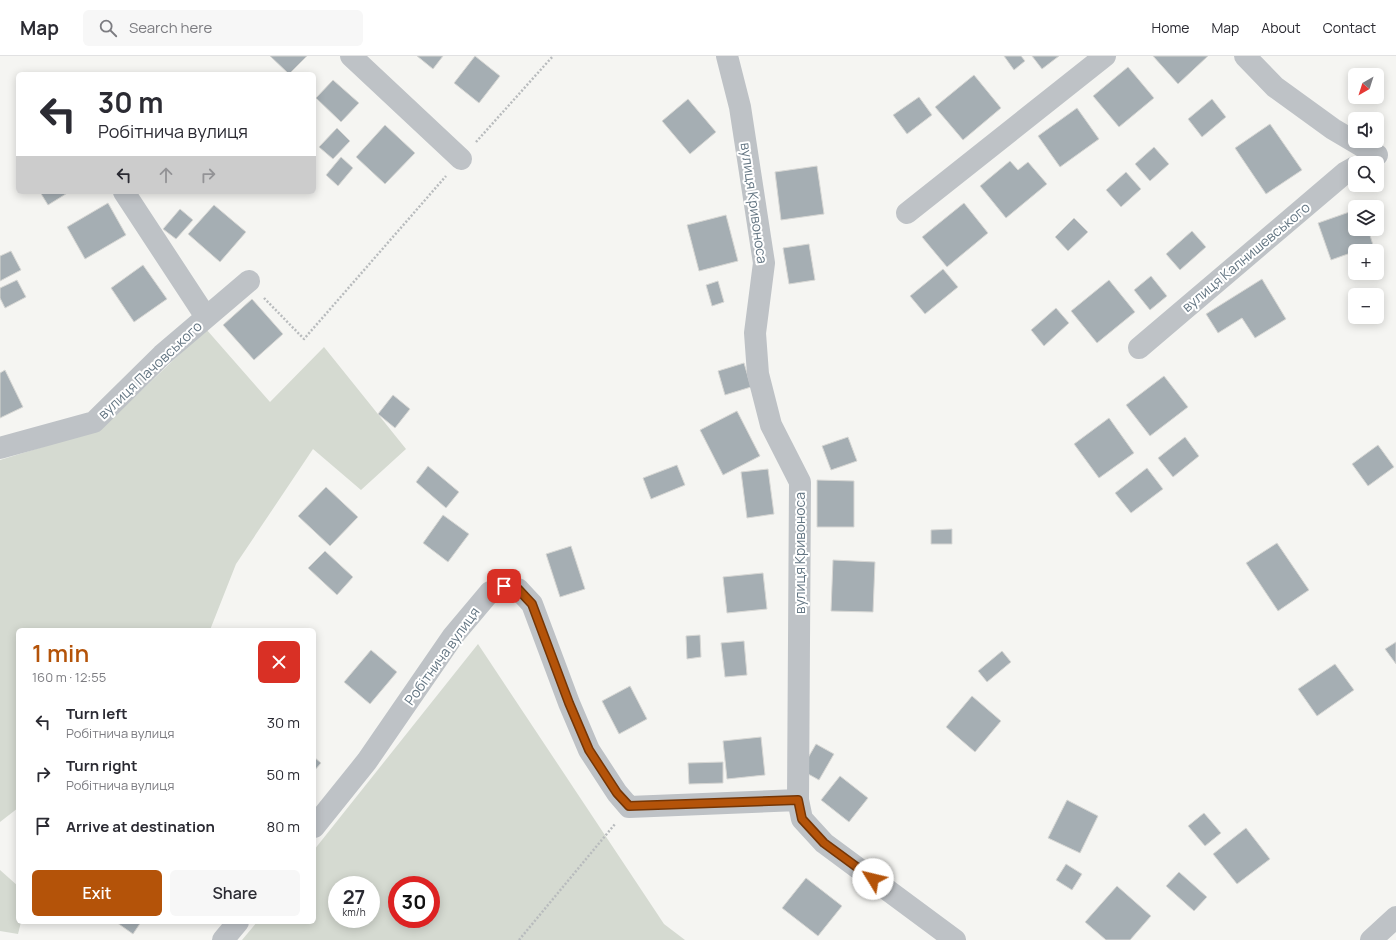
<!DOCTYPE html>
<meta charset="utf-8">
<style>
:root{--surface:#fff;--page:#f7f7f7;--text:#2b2b33;--muted:#7c7c81;--line:#e1e1e2;--accent:#b45309}
body{margin:0;font-family:Manrope,sans-serif;background:var(--page);color:var(--text);height:100vh;display:flex;flex-direction:column;font-size:15px;white-space:nowrap}
*{box-sizing:border-box;margin:0}
p{font-size:13px;color:var(--muted)}
.icon{flex:none;width:22px;height:22px;fill:none;stroke:currentColor;stroke-width:2;stroke-linecap:round;stroke-linejoin:round}
.map{position:relative;flex:1;overflow:hidden}
.details{position:absolute;left:16px;top:572px;width:300px;height:296px;display:flex;flex-direction:column;background:var(--surface);border-radius:6px;box-shadow:0 2px 10px #0003}
.details>*{flex:none}
.banner{position:absolute;left:16px;top:16px;width:300px;height:122px;border-radius:6px;box-shadow:0 2px 10px #0003;background:#fff;color:var(--text);overflow:hidden}
.needle{width:26px;rotate:219deg}
.tools{position:absolute;left:1348px;top:12px;display:grid;gap:8px}
.tools a{display:grid;place-items:center;width:36px;height:36px;border-radius:6px;background:var(--surface);box-shadow:0 2px 10px #0003;font-size:20px}
.speed{position:absolute;left:328px;top:820px;display:flex;gap:8px;font-size:20px;font-weight:700;text-align:center}
.speed>*{display:grid;place-content:center;width:52px;height:52px;border-radius:50%;background:var(--surface);box-shadow:0 2px 10px #0003;line-height:1}
.speed small{font-size:10px;font-weight:400}
.speed .limit{border:6px solid #d22;background:#fff;color:#111}
.pin{position:absolute;display:grid;place-items:center;width:34px;height:34px;color:#fff;margin:-17px;border-radius:8px;box-shadow:0 2px 6px #0006}
.me{position:absolute;width:44px;margin:-22px;rotate:306deg;stroke-linejoin:round;filter:drop-shadow(0 0 3px #0008)}
.turn{display:flex;align-items:center;gap:14px;height:84px;padding:0 16px;font-size:18px}
.turn .icon{width:52px;height:52px;stroke-width:2.5}
.turn b{display:block;font-size:28px;line-height:34px}
.lanes{display:flex;align-items:center;height:38px;padding:0 16px;background:#0003;justify-content:center;gap:20px;direction:ltr}
.lanes .off{opacity:.35}
.round{display:grid;place-items:center;flex:none;width:42px;height:42px;border-radius:6px;background:var(--page)}
.headline{display:flex;align-items:center;justify-content:space-between;height:68px;padding:0 16px}
h1{font-size:24px;font-weight:600;line-height:30px;color:var(--accent)}
.cta{display:flex;gap:8px;margin-top:auto;padding:8px 16px}
.cta a{flex:1;height:46px;border-radius:6px;background:var(--accent);color:#fff;font-size:16px;font-weight:600;line-height:46px;text-align:center}
.cta a+a{background:var(--page);color:var(--text)}
ul{padding:0;list-style:none}
li{display:flex;align-items:center;gap:12px;height:52px;padding:0 16px}
li div{flex:1}
li b{display:block;font-size:15px}
li em{font-style:normal}
header{display:flex;align-items:center;gap:24px;box-sizing:border-box;height:56px;padding:0 20px;background:var(--surface);border-bottom:1px solid var(--line)}
header strong{font-size:19px}
nav{display:flex;gap:22px;margin-inline-start:auto;font-size:14px}
.search{width:280px;height:36px;background:var(--page);display:flex;align-items:center;gap:10px;box-sizing:border-box;padding:0 14px;border-radius:6px;color:var(--muted);font-size:15px}
.map>svg:first-child{display:block}
</style>
<header>
<strong>Map</strong>
<div class="search"><svg class="icon" aria-label="search" viewBox="0 0 24 24"><circle cx="10" cy="10" r="6"/><path d="M15 15l6 6"/></svg>Search here</div>
<nav><a>Home</a><a>Map</a><a>About</a><a>Contact</a></nav>
</header>
<div class="map">
<svg width="1396" height="884" viewBox="0 0 1396 884">
<rect width="100%" height="100%" fill="#f5f5f2"/>
<path fill="#d5dad1" fill-rule="evenodd" d="M206 273 270 346 324 291 406 393 361 434 313 393 236 508 210 574H18V752L0 766V404L101 373Z
M478 588 664 868 685 884H242L257 866H314V794ZM337 829H371V863H337ZM397 829H431V863H397Z
M0 814 18 830V866H21L18 878 0 875Z"/>
<path fill="#a5aeb3" stroke="#d7d7d4" d="M270 0H307L289 18Z
M417 0H443L433 13Z
M475 0 500 20 479 47 454 27Z
M1004 0H1021L1025 5 1014 14Z
M1032 0H1059L1042 13Z
M1153 0H1208L1178 28Z
M1128 11 1154 42 1119 71 1093 40Z
M974 19 1001 52 963 84 935 51Z
M333 24 359 47 341 66 316 42Z
M919 41 932 59 907 78 893 59Z
M688 43 716 76 690 98 662 65Z
M1212 43 1226 61 1202 81 1188 63Z
M1077 52 1099 83 1060 111 1038 80Z
M1270 68 1302 114 1266 138 1235 92Z
M385 69 415 97 385 128 356 101Z
M337 72 350 85 333 103 319 91Z
M1154 91 1169 108 1150 125 1135 108Z
M341 101 353 112 338 130 326 119Z
M1010 105 1018 114 1028 106 1047 128 1006 162 980 130Z
M817 110 824 158 781 164 775 116Z
M1126 116 1141 133 1121 151 1106 134Z
M40 136H69L48 149Z
M108 147 126 179 85 203 67 171Z
M964 147 988 177 947 211 922 181Z
M214 149 246 176 220 206 188 178Z
M180 153 193 164 176 183 163 173Z
M1355 154V173H1368L1373 189 1331 204 1318 167Z
M726 159 738 205 699 215 687 169Z
M1074 162 1088 176 1068 195 1055 181Z
M1192 175 1206 191 1180 214 1166 198Z
M809 188 815 224 789 228 783 192Z
M11 195 21 214 0 225V200Z
M143 209 167 243 134 266 111 232Z
M943 213 958 231 925 258 910 240Z
M1151 220 1167 240 1150 254 1134 234Z
M1262 223 1286 263 1255 282 1242 262 1218 277 1206 258Z
M17 224 26 241 5 252 0 242V232Z
M1109 224 1135 256 1097 287 1071 255Z
M718 225 724 246 712 250 706 229Z
M252 243 283 278 254 304 223 269Z
M1056 252 1069 267 1044 290 1031 274Z
M744 307 751 331 725 339 718 315Z
M5 314 23 351 0 362V317Z
M1164 320 1188 351 1150 380 1126 349Z
M393 339 410 353 395 372 378 358Z
M737 355 760 400 723 419 700 374Z
M1109 362 1134 397 1099 422 1074 388Z
M848 381 857 405 831 414 822 390Z
M1185 381 1199 400 1173 421 1158 402Z
M1378 389 1394 411 1368 430 1352 408Z
M677 409 685 429 651 443 643 422Z
M428 410 459 436 446 452 416 426Z
M1147 412 1163 433 1131 457 1115 437Z
M768 413 774 458 747 462 741 416Z
M817 424 854 425V471H817Z
M326 431 358 461 330 490 298 460Z
M443 459 469 478 448 506 423 487Z
M952 473V488H931V474Z
M1277 487 1309 534 1278 555 1246 507Z
M571 490 585 533 560 541 546 498Z
M325 495 353 521 337 539 308 512Z
M833 504 875 506 873 556 831 555Z
M763 517 767 553 727 557 723 521Z
M700 579 701 601 687 603 686 580Z
M744 585 747 619 725 621 721 587Z
M1396 586V608L1385 593Z
M371 594 397 616 370 648 344 626Z
M1002 595 1011 606 987 626 978 615Z
M1335 608 1354 634 1317 660 1298 633Z
M630 630 647 663 619 678 602 645Z
M972 640 1001 665 975 696 946 671Z
M761 681 765 719 727 723 723 685Z
M816 688 834 698 819 724 801 714Z
M314 701 321 707 314 715Z
M723 706V727L689 728 688 707Z
M840 720 868 742 849 766 821 744Z
M1067 744 1098 760 1080 797 1048 782Z
M1204 757 1221 777 1205 790 1188 770Z
M1246 772 1270 803 1237 828 1213 798Z
M1066 808 1082 818 1072 834 1056 824Z
M1179 816 1207 841 1194 855 1166 830Z
M806 822 842 850 818 880 782 852Z
M1117 830 1151 860 1130 884H1106L1085 866Z
M116 866H141L133 878Z"/>
<g fill="none" stroke-linecap="round" stroke-linejoin="round">
<path stroke="#b8bbbd" stroke-width="2.5" stroke-dasharray="2 2" stroke-linecap="butt" d="M476 86 553 0
M264 242 304 283 446 120
M519 884 615 768"/>
<path stroke="#bec2c6" stroke-width="22" d="M351 0 461 103
M727 0 740 51 764 207 755 277 758 318 771 369 800 426 798 744 802 763 824 787 955 884
M1245 0 1275 31 1333 73 1377 99
M124 136 206 261
M907 157 1105 0
M1139 292 1346 116 1355 111
M0 392 94 366 162 299 249 225
M314 771 367 705 453 580 490 536 504 530 518 533 532 548 569 647 589 694 617 737 629 751 798 744
M223 884 238 866
M1371 884 1396 861"/>
</g>
<g fill="none" stroke-linecap="round" stroke-linejoin="round">
<g stroke="#753606" stroke-width="10">
<path id="route" d="M504 530 518 533 532 548 569 647 589 694 617 737 629 750 798 744 802 763 824 787 873 823"/>
</g>
<use href="#route" stroke="#b45309" stroke-width="7"/>
</g>
<g text-anchor="middle" stroke-width="4" stroke-linejoin="round" paint-order="stroke">
<g font-size="14" fill="#647683" stroke="#fff">
<text transform="translate(754 147) rotate(82)" y="5">вулиця Кривоноса</text>
<text transform="translate(1246 201) rotate(-40)" y="5">вулиця Калнишевського</text>
<text transform="translate(150 314) rotate(-43)" y="5">вулиця Пачовського</text>
<text transform="translate(800 497) rotate(-90)" y="5">вулиця Кривоноса</text>
<text transform="translate(442 600) rotate(-54)" y="5">Робітнича вулиця</text>
</g>
</g>
</svg>
<div class="tools">
<a><svg class="needle" viewBox="-14 -14 28 28"><path d="M0-13l5 13h-10z" fill="#e53935"/><path d="M0 13l5-13h-10z" fill="#7c7c81"/></svg></a>
<a><svg class="icon" aria-label="sound" viewBox="0 0 24 24"><path d="M4 9h4l5-4v14l-5-4H4zM17 9q2 3 0 6"/></svg></a>
<a><svg class="icon" aria-label="search" viewBox="0 0 24 24"><circle cx="10" cy="10" r="6"/><path d="M15 15l6 6"/></svg></a>
<a><svg class="icon" aria-label="layers" viewBox="0 0 24 24"><path d="M12 4l9 5-9 5-9-5zM3 14l9 5 9-5"/></svg></a>
<a>+</a>
<a>−</a>
</div>
<div class="speed"><div>27<small>km/h</small></div><div class="limit">30</div></div>
<div class="pin" style="left:504px;top:530px;background:#d93025"><svg class="icon" aria-label="arrive" viewBox="0 0 24 24"><path d="M6 21V4h12l-3 4 3 4H6"/></svg></div>
<svg class="me" style="left:873px;top:823px" viewBox="-20 -20 40 40"><circle r="19" fill="#fff"/><path d="M0-13L10 11 0 6-10 11z" fill="#b45309"/></svg>
<div class="banner">
<div class="turn"><svg class="icon" aria-label="left" viewBox="0 0 24 24"><path d="M17 20v-9H6M10 6l-5 5 5 5"/></svg><div><b>30 m</b>Робітнича вулиця</div></div>
<div class="lanes"><svg class="icon" aria-label="left" viewBox="0 0 24 24"><path d="M17 20v-9H6M10 6l-5 5 5 5"/></svg><svg class="icon off" aria-label="ahead" viewBox="0 0 24 24"><path d="M12 20V5M6 11l6-6 6 6"/></svg><svg class="icon off" aria-label="right" viewBox="0 0 24 24"><path d="M7 20v-9h11M14 6l5 5-5 5"/></svg></div>
</div>
<section class="details">
<div class="headline"><div><h1>1 min</h1><p>160 m · 12:55</p></div><a class="round" style="background:#d93025;color:#fff"><svg class="icon" aria-label="close" viewBox="0 0 24 24"><path d="M6 6l12 12M18 6L6 18"/></svg></a></div>
<ul>
<li><svg class="icon" aria-label="left" viewBox="0 0 24 24"><path d="M17 20v-9H6M10 6l-5 5 5 5"/></svg><div><b>Turn left</b><p>Робітнича вулиця</p></div><em>30 m</em></li>
<li><svg class="icon" aria-label="right" viewBox="0 0 24 24"><path d="M7 20v-9h11M14 6l5 5-5 5"/></svg><div><b>Turn right</b><p>Робітнича вулиця</p></div><em>50 m</em></li>
<li><svg class="icon" aria-label="arrive" viewBox="0 0 24 24"><path d="M6 21V4h12l-3 4 3 4H6"/></svg><div><b>Arrive at destination</b></div><em>80 m</em></li>
</ul>
<div class="cta"><a>Exit</a><a>Share</a></div>
</section>
</div>
